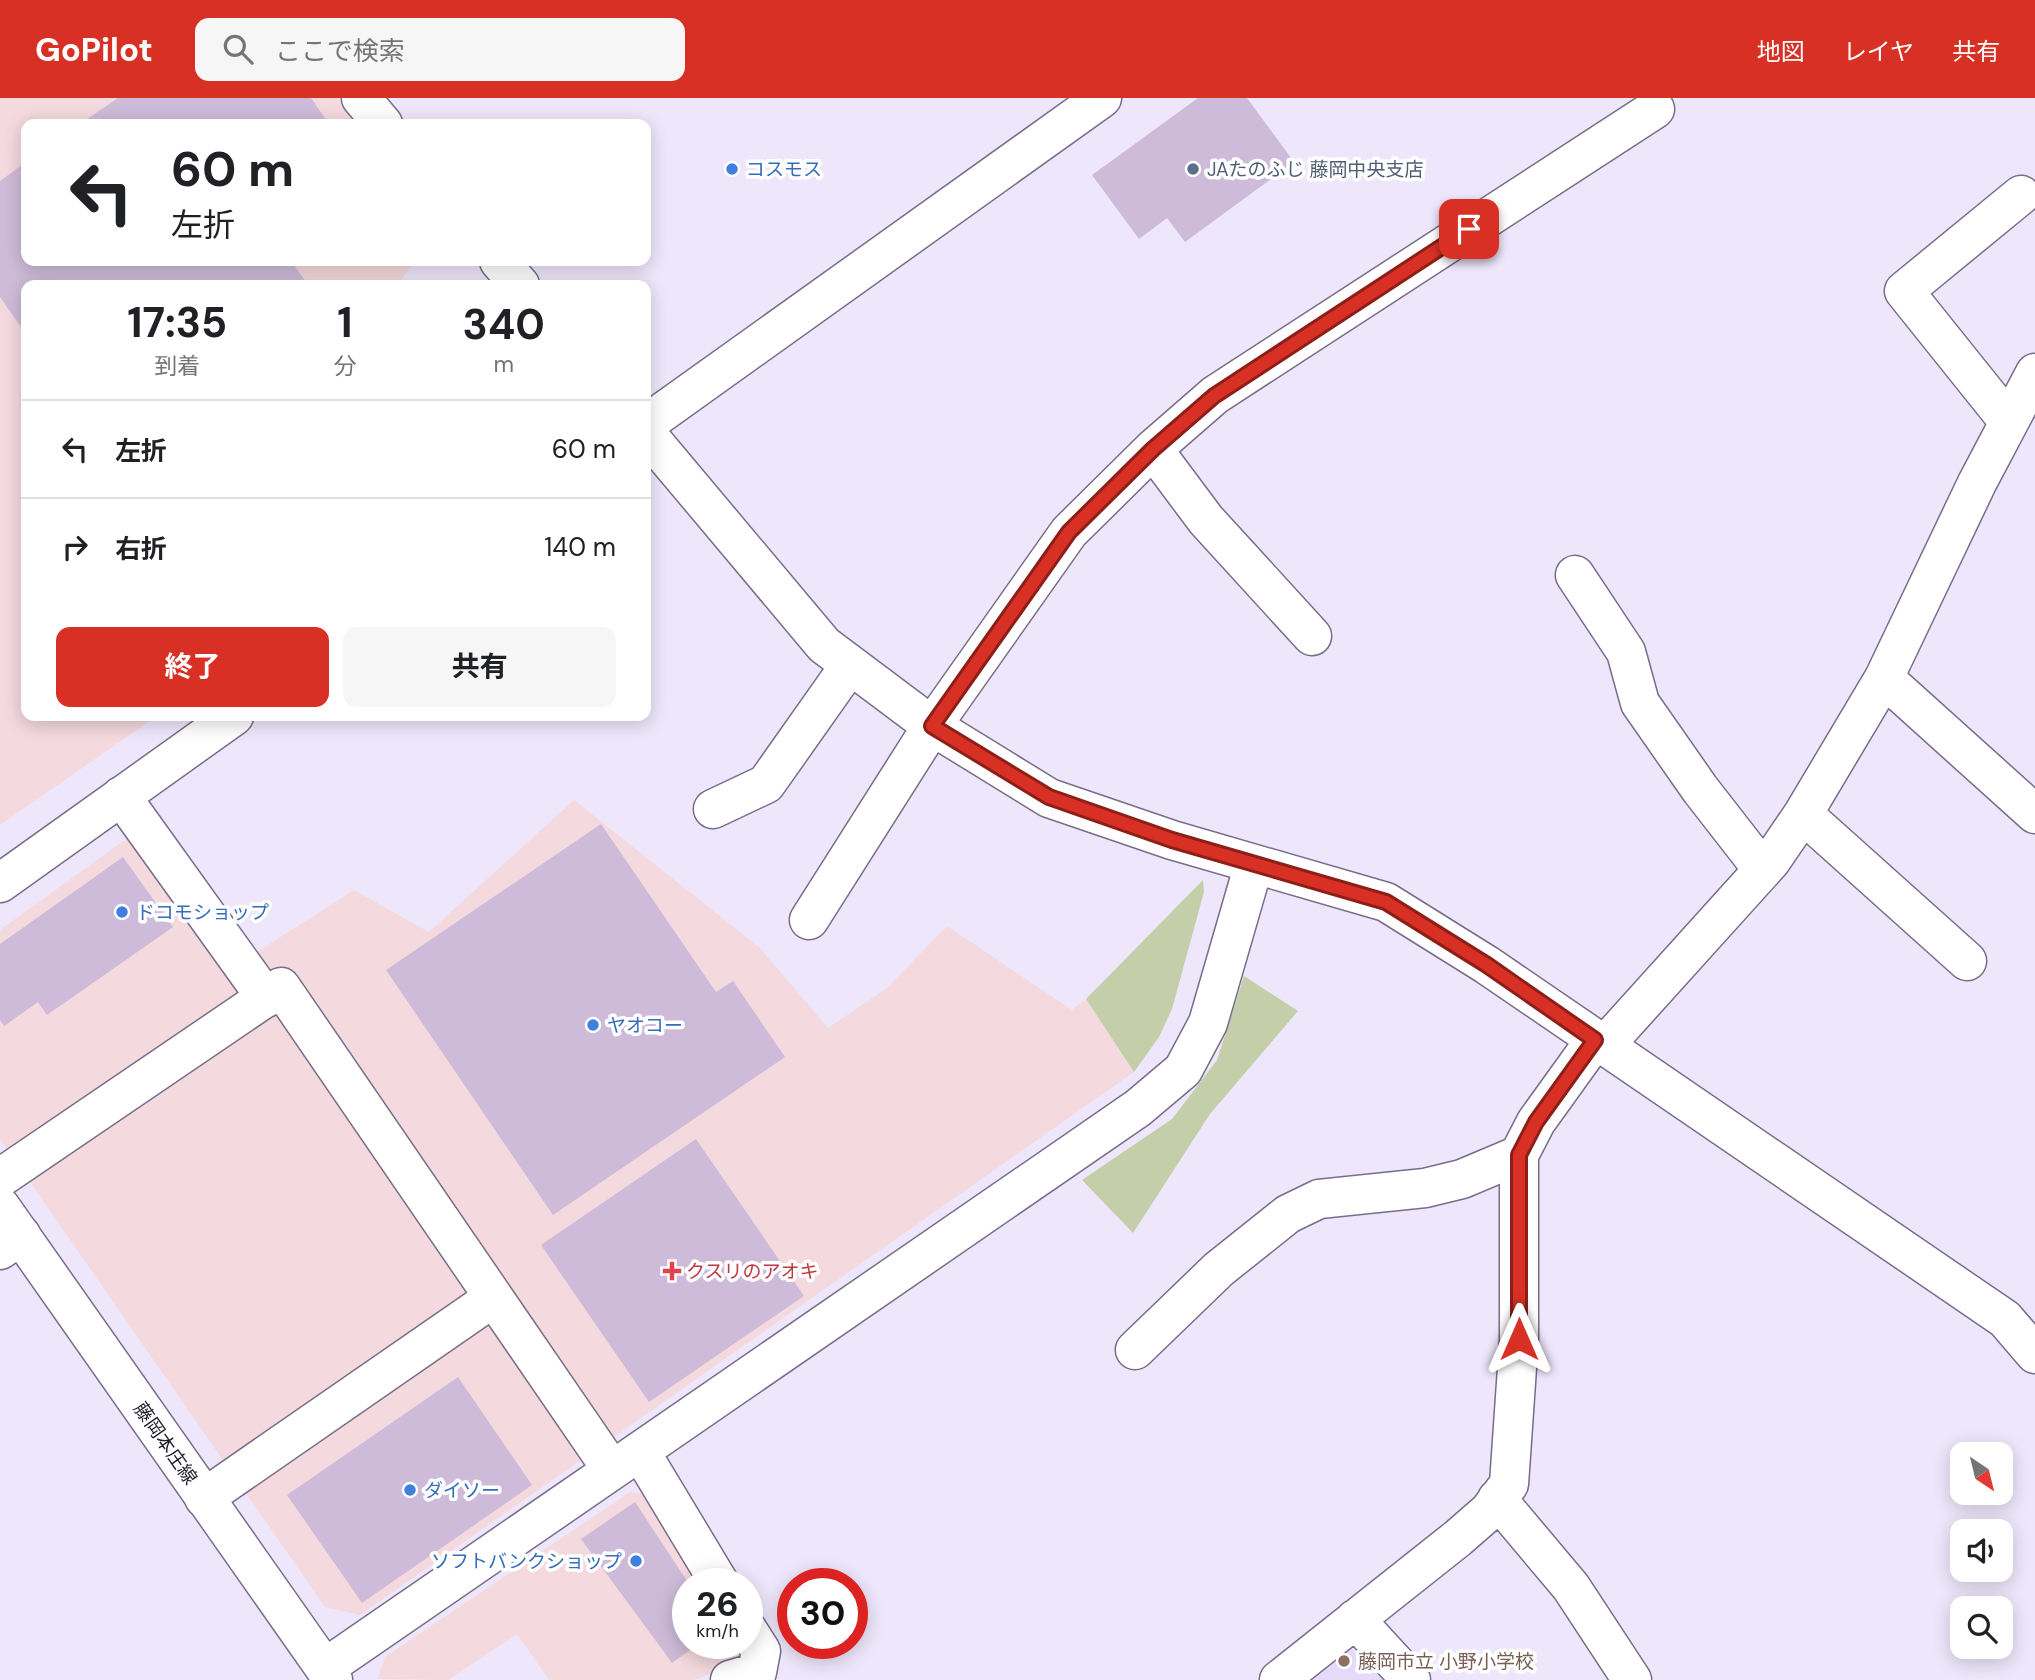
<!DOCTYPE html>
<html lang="ja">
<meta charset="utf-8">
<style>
:root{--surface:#fff;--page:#f6f6f6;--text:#202124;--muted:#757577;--line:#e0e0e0;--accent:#d93025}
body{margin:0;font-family:"DM Sans","Noto Sans JP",sans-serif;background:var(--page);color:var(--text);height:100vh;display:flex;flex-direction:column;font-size:26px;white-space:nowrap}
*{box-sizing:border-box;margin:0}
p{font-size:23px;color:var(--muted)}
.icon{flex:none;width:38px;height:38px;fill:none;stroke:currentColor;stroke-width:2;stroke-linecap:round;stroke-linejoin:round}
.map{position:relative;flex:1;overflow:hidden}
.sheet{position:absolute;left:21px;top:182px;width:630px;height:441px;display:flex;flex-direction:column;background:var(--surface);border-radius:14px;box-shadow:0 4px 18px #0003}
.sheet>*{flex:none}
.guide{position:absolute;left:21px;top:21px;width:630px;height:147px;border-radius:14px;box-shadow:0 4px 18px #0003;background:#fff;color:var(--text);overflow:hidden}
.needle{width:46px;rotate:145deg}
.tools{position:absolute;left:1950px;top:1344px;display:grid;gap:14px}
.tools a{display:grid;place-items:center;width:63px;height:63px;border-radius:14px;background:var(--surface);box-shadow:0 4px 18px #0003;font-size:35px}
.speed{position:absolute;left:672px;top:1470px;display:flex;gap:14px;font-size:35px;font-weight:700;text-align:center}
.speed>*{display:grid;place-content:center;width:91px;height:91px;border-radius:50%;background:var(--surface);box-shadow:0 4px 18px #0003;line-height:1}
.speed small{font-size:18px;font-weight:400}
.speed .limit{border:10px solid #d22;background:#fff;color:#111}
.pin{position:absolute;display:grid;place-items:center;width:60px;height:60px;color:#fff;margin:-30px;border-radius:14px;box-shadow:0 4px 10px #0006}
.me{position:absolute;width:77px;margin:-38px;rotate:0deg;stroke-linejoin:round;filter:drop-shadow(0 0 5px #0008)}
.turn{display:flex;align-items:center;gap:24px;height:147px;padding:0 35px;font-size:32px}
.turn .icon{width:91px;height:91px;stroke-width:2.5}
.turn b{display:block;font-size:49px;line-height:60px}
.eta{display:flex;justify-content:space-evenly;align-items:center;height:119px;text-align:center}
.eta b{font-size:42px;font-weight:700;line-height:49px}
.cta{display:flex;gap:14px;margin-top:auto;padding:14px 35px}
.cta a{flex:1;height:80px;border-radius:14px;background:var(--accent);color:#fff;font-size:28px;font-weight:700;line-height:80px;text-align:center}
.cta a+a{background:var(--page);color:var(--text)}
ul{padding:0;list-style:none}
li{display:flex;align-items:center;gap:21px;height:98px;padding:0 35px;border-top:2px solid var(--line)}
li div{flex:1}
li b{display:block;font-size:26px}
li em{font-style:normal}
header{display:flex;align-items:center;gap:42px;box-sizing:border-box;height:98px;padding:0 35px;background:var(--accent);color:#fff}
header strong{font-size:33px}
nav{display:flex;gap:38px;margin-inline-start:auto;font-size:24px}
.search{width:490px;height:63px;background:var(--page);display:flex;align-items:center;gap:18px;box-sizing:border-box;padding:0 24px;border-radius:14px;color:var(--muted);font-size:26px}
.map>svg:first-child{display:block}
</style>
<header>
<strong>GoPilot</strong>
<div class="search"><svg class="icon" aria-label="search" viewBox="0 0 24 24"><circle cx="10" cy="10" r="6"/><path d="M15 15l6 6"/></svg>ここで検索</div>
<nav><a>地図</a><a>レイヤ</a><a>共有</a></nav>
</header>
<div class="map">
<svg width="2035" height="1582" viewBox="0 0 2035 1582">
<rect width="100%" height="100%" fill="#eee7fb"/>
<path fill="#f4d9de" d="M0 0H338L362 26H26V163H415L397 187H26V618H157L0 727Z
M574 702 760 850 828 930 887 890 947 828 1072 912 1086 901 1134 974 360 1517 325 1509 0 1041V832L155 720 257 854 354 792 429 834Z
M630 1394 644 1397 700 1486H688V1545H738L743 1553 735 1568 693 1582H549L517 1536 448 1582 378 1581 385 1559Z"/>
<path fill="#e5dafa" d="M1345 1545 1386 1582H1298Z"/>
<path fill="#c4cfaa" d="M1203 782 1204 794 1172 911 1159 939 1134 974 1086 901Z
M1244 878 1298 913 1210 1016 1133 1135 1082 1082 1172 1021 1217 962Z"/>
<path fill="#cebbd9" d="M118 0H311L329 26H80Z
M1198 0H1247L1294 64 1185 144 1167 120 1139 141 1092 77Z
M26 64V163H291L308 187H26V236L0 199V83Z
M601 726 716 894 733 883 785 959 553 1117 386 872Z
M123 759 173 829 47 917 38 904 4 928 0 922V846Z
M696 1041 804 1198 649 1304 541 1147Z
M458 1279 532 1387 362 1505 287 1397Z
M635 1404 689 1486 688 1545H700L672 1565 581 1441Z"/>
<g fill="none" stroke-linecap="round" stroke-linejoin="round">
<g stroke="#776d8a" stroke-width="41">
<path id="minor" d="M361 0 383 26
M499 163 520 187
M2009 324 1904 193 2021 97
M646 326 1102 0
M646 335 824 547 932 628 1049 700 1172 742 1386 804 1487 867 2005 1221 2035 1256
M1153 351 1206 422 1312 538
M1575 477 1626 554 1640 605 1700 691 1763 772
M1884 580 2035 716
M121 698 266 900
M713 711 766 686 850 567
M1803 716 1967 863
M0 785 234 618
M809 822 932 628 1069 434 1153 351 1215 297 1655 11
M1604 948 1771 763 1803 716 1884 580 1977 385 2035 275
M0 1080 281 889 612 1372
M0 1152 21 1137
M1135 1252 1219 1171 1288 1116 1319 1101 1425 1090 1462 1081 1519 1057
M640 1353 720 1486
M204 1400 493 1200
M1497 1401 1571 1489 1632 1582
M1355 1521 1411 1582
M325 1570 1138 1010 1183 972 1208 925 1254 766
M730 1582 757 1574 761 1553 747 1531
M1279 1582 1458 1440 1489 1413 1509 1386 1519 1241V1057L1536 1024 1595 942"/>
</g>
<g stroke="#776d8a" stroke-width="41">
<path id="major" d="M0 1108 333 1582"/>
</g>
<use href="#minor" stroke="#fff" stroke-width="38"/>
<use href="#major" stroke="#fff" stroke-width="38"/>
</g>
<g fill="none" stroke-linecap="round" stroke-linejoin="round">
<g stroke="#8d1f18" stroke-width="18">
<path id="route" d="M1469 131 1214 298 1153 351 1069 434 932 628 1049 699 1172 742 1386 804 1487 867 1595 942 1536 1024 1519 1057V1241"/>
</g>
<use href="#route" stroke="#d93025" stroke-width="12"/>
</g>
<g fill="#3f7fe0" stroke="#fff" stroke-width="2.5">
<circle cx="732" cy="71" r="7"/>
<circle cx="122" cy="814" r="7"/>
<circle cx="593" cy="927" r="7"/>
<circle cx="410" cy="1392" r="7"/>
<circle cx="636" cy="1463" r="7"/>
</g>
<circle fill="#5c6f8a" stroke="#fff" stroke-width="2.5" cx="1193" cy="71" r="7"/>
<path fill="#e0444e" stroke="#fff" stroke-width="2.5" d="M668.5 1162.5h7v7h7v7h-7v7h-7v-7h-7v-7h7z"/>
<circle fill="#8d6e63" stroke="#fff" stroke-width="2.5" cx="1344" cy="1563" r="7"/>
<g text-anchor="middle" stroke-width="7" stroke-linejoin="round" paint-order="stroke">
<g font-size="19" fill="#366cbe" stroke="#fff" text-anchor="start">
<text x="746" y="78">コスモス</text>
<text x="136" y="821">ドコモショップ</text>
<text x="607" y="934">ヤオコー</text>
<text x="424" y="1399">ダイソー</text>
<text x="622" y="1470" text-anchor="end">ソフトバンクショップ</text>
</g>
<g font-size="19" fill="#4e5e75" stroke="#fff" text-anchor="start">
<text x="1207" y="78">JAたのふじ 藤岡中央支店</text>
</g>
<g font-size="19" fill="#be3a42" stroke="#fff" text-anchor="start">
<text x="686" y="1180">クスリのアオキ</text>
</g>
<g font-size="19" fill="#1f1b27" stroke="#fff">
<text transform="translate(166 1345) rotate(55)" y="7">藤岡本庄線</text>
</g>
<g font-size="19" fill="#785e54" stroke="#fff" text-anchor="start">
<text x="1358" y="1570">藤岡市立 小野小学校</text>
</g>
</g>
</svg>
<div class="tools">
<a><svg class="needle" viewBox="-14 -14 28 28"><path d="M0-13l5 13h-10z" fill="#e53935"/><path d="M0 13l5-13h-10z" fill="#757577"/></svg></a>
<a><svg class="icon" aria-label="sound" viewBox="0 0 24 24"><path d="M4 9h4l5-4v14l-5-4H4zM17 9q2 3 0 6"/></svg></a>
<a><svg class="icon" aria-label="search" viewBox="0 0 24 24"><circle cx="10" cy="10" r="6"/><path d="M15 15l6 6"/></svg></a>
</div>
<div class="speed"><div>26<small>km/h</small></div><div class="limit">30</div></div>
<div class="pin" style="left:1469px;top:131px;background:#d93025"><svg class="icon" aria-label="arrive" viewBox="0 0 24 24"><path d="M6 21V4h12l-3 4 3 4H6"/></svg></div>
<svg class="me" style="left:1519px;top:1241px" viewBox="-20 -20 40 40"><path d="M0-17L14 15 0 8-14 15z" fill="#d93025" stroke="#fff" stroke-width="4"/></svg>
<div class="guide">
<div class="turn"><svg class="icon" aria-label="left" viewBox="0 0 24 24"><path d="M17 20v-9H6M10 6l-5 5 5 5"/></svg><div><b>60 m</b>左折</div></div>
</div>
<section class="sheet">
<div class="eta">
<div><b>17:35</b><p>到着</p></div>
<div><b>1</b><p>分</p></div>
<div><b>340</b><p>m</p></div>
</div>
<ul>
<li><svg class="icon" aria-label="left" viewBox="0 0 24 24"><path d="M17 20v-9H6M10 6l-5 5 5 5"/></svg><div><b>左折</b></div><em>60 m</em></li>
<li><svg class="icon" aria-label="right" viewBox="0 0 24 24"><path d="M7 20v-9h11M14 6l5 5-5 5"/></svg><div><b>右折</b></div><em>140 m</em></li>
</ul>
<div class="cta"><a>終了</a><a>共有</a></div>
</section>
</div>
